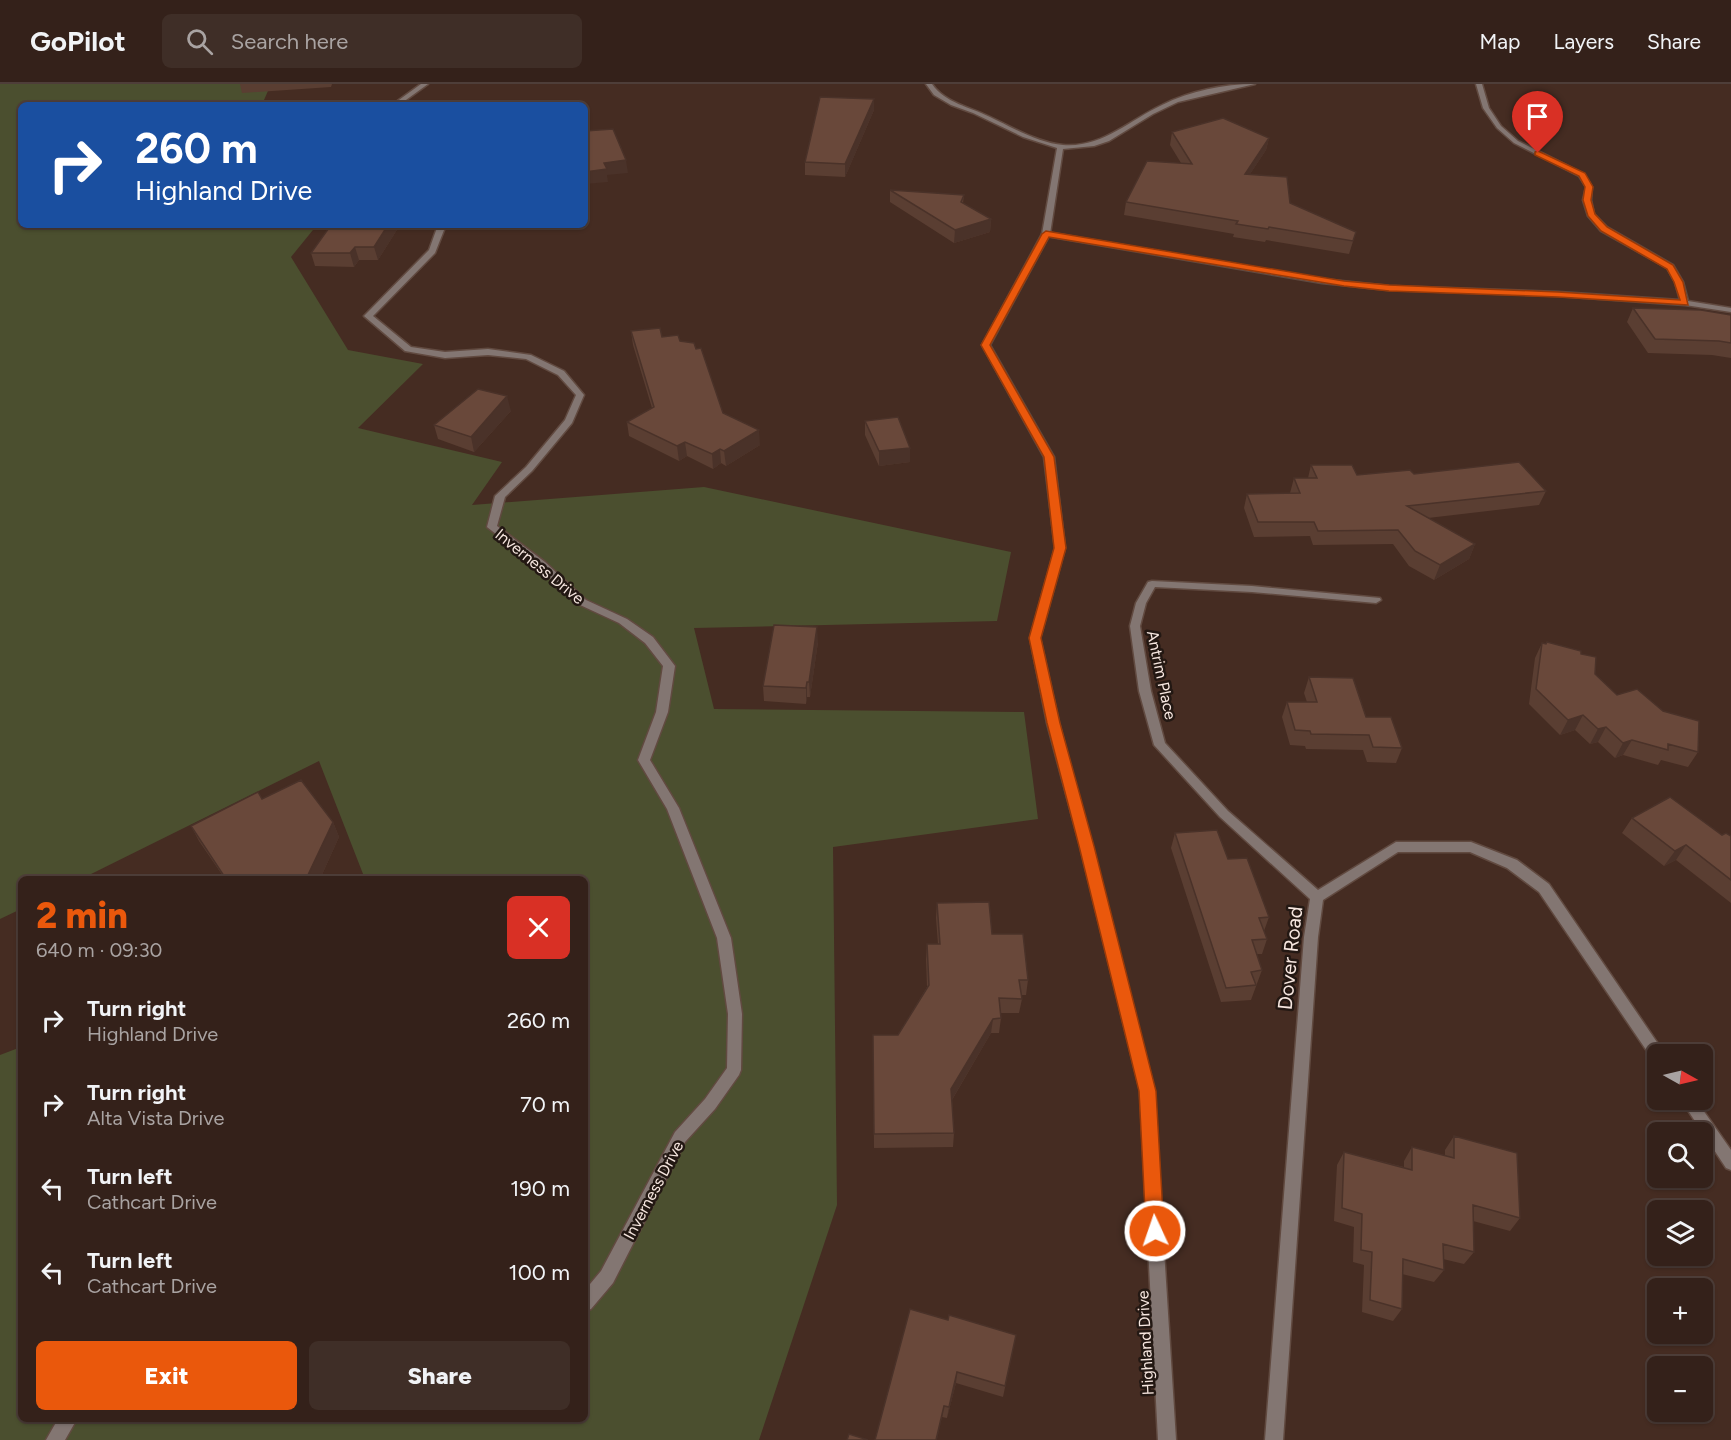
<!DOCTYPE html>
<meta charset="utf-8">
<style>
:root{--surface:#34211a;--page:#3f2e27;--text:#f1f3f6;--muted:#a9a3a2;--line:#4e3e39;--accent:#ea580c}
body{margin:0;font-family:Figtree,sans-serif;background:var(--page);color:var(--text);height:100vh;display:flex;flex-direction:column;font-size:22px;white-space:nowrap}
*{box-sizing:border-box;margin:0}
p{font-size:20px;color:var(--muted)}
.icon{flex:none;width:33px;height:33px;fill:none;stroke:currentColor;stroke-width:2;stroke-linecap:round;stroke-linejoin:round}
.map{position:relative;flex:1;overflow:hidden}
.sheet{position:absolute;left:18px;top:792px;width:570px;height:546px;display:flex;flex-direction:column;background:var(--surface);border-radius:9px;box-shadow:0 2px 4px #0004,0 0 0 2px var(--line)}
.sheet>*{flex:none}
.banner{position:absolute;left:18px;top:18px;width:570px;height:126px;border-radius:9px;box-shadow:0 2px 4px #0004,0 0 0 2px var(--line);background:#1a4fa0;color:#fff;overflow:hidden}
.needle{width:39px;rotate:98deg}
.buttons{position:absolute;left:1647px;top:960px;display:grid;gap:12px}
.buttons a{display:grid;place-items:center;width:66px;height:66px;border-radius:9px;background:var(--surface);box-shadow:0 2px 4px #0004,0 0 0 2px var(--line);font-size:30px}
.pin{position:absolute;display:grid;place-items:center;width:51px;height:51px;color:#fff;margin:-62px -26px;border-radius:50% 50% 50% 0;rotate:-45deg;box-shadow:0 0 6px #0007}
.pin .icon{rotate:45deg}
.me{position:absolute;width:66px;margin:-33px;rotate:357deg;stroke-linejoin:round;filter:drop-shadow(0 0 4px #0008)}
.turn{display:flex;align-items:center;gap:21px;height:126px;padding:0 18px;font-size:27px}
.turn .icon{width:78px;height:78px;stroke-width:2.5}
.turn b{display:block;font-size:42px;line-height:51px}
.round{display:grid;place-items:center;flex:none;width:63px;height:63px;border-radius:9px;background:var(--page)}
.summary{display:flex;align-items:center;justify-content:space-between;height:102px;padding:0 18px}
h1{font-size:36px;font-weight:800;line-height:45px;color:var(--accent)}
.cta{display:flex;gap:12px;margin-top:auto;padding:12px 18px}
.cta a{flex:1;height:69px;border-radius:9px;background:var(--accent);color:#fff;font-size:24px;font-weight:800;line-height:69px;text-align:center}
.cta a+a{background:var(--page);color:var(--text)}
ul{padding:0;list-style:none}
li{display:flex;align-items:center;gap:18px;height:84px;padding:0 18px}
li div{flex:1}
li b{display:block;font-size:22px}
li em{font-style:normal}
header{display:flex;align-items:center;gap:36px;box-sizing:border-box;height:84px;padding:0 30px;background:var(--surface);border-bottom:2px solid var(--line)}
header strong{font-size:28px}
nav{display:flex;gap:33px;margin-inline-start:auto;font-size:21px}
.search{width:420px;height:54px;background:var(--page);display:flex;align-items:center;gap:15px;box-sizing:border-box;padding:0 21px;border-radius:9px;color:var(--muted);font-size:22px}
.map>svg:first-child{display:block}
</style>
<header>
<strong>GoPilot</strong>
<div class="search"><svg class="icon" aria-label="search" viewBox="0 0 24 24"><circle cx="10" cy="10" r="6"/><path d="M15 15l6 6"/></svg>Search here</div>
<nav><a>Map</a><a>Layers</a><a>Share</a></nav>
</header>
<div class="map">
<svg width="1731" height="1356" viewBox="0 0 1731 1356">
<rect width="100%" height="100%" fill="#452c22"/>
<path fill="#4b4f2f" d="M0 0H271L264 16 371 18 368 21H21V141H317L291 173 348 266 423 280 358 344 502 378 472 421 704 403 1011 468 997 537 694 544 714 625 1024 628 1038 735 833 763 837 1121 759 1356H0V971L21 963V1335H585V795H365L319 677 81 795H21V825L0 835Z"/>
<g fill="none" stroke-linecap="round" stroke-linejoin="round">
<g stroke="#614a40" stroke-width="3">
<path id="minor" d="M421 0H428L399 21H392Z
M1476 0H1482L1489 24 1501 42 1518 57 1584 90 1592 103 1591 116 1594 130 1607 143 1673 181 1683 198 1688 217 1731 224V228L1685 221 1558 212 1389 206 1322 199 1046 152 1042 150 1046 148 1322 195 1389 202 1558 208 1680 216 1675 198 1667 184 1601 147 1588 132 1583 116 1586 103 1579 92 1514 59 1497 44 1483 24Z
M438 141H446L435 169 373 232 411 263 445 268 488 265 531 271 564 287 584 311 572 339 532 387 505 413 497 442 545 478 586 516 627 535 653 553 675 582 668 628 650 676 679 724 731 854 742 930 741 986 739 991 715 1025 685 1058 613 1199 591 1225 585 1227V1206L601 1187 675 1048 705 1015 727 984 728 930 717 854 667 725 638 676 656 628 663 582 645 559 619 539 578 520 537 482 487 443 495 412 526 383 565 336 576 311 558 291 526 275 488 271 445 274 405 267 364 232 429 166Z
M1152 497 1252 502 1380 514 1381 516 1376 519 1252 508 1155 503 1146 519 1140 542 1151 607 1165 659 1228 727 1318 806 1396 758H1471L1517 776 1549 800 1665 970H1658V977L1653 976 1539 808 1507 784 1470 768H1398L1323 816 1318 853 1283 1356H1265L1304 853 1310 815 1220 733 1154 661 1139 607 1130 542 1136 519 1148 498Z
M1681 1016H1696L1731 1066V1086L1726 1084Z
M58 1335H77L65 1356H46Z"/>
</g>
<g stroke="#614a40" stroke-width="3">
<path id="tertiary" d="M926 0H932C945 19 970 23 990 33 1011 43 1039 59 1063 61 1102 64 1128 37 1162 21 1190 7 1224 0 1255 0L1178 18 1153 30 1109 57 1094 62 1063 65 1050 150 990 261 1054 373 1065 464 1040 554 1059 639 1092 762 1154 1007 1176 1356H1158L1140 1007 1080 762 1047 639 1030 554 1055 464 1044 373 982 261 1042 150 1057 64 1023 53 973 29 951 21 934 11Z"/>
</g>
<use href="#minor" fill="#837672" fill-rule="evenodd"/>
<use href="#tertiary" fill="#837672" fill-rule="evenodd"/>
</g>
<path fill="#5a3e32" d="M240 0H332L331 3 242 9Z
M874 15V26L845 93 805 91V78Z
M1172 48 1269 54 1266 66 1250 90 1290 119 1356 148 1349 170 1266 156 1265 158 1233 153 1234 150 1124 131 1126 118 1181 79 1170 61Z
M890 106 964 111 963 119 991 135 990 148 954 159 890 118Z
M331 141H400L378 176H359L354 183 315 182 311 169Z
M1633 224 1731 231V274L1712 271 1648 269 1627 238Z
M631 247 680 257 723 329 760 361 726 382 721 379 713 385 687 372 679 377 629 352 627 338 652 324 633 261Z
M511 327 474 368 438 355 434 341Z
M865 337 910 364V378L879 382 865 351Z
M1311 381 1357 391 1414 390 1546 407 1539 421 1428 434 1475 460 1469 475 1434 496 1409 482 1393 460 1313 461 1310 452 1254 453 1244 424 1247 410 1290 409 1294 394H1308Z
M818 558 810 613H807L806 620 764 617 763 602Z
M1547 558 1581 570 1595 590 1617 611 1698 668 1688 683 1661 676 1658 681 1623 671 1615 674 1598 658 1590 660 1575 646 1560 651 1529 620 1535 574 1542 559 1545 560Z
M1309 593 1366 633 1402 664 1396 679 1367 678 1363 666 1306 665 1305 662 1290 661 1282 633 1287 618H1307L1304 609Z
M262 715 333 738 339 753 320 795H225L199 757 191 742Z
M1632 734 1731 752V819L1676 776 1664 782 1622 749Z
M1175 749 1228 775 1269 833 1264 847 1267 855 1262 870H1257L1262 886 1251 916 1221 918 1171 764Z
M937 819 992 850 1028 896 1026 911H1021L1022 915 1019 929H1001V934L999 949H991L952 1016 954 1049 953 1063 874 1064 873 951H898L927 903 926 875 927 860H938L936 834Z
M1454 1052 1520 1134 1510 1147 1473 1137 1474 1168 1464 1180 1443 1175 1444 1186 1434 1198 1402 1190V1225L1393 1237 1362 1228 1364 1181 1353 1178 1354 1143 1334 1137 1337 1081 1344 1068 1404 1083V1077L1412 1063 1445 1072V1066Z
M948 1236 1016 1251 1003 1313 956 1299 947 1334 942 1333Z"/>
<path fill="#4a3229" d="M874 15V26L845 93V80Z
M1269 54 1266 66 1242 102 1245 90Z
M626 76 628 89 607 91 608 98 585 100V88L604 79Z
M991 135 990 148 954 159 955 146Z
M388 141H400L378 176 374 163Z
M355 163 359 176 354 183 350 169Z
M507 312 511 327 474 368 471 353Z
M759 346 760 361 726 382 724 367Z
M685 358 687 372 679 377 677 362Z
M910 364V378L879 382V367Z
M720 365 721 379 713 385 712 370Z
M1475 460 1469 475 1434 496 1440 481Z
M817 543 818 558 810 613 809 598Z
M807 598V613L806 620V604Z
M1583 631 1575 646 1560 651 1568 636Z
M1606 643 1598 658 1590 660 1598 645Z
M1632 656 1623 671 1615 674 1623 659Z
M333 738 339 753 320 795H306Z
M1686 761 1676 776 1664 782 1675 767Z
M993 935 991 949 950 1019 951 1005Z
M957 1288 956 1299 947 1334 949 1323Z
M944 1322 942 1333 937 1356H936Z"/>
<path fill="#69483a" stroke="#4a3229" stroke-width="1.5" d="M820 13 874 15 845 80 805 78Z
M1223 34 1269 54 1245 90 1287 93 1290 119 1356 148 1353 157 1269 143 1268 145 1236 140 1238 137 1126 118 1147 77 1192 80 1172 48Z
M613 45 626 76 604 79 607 85 585 88V47Z
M890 106 964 111 961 118 991 135 955 146Z
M331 141H388L374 163H355L350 169H311Z
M1633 224 1701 226 1731 231V259L1719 257 1655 255Z
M660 244 662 253 678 251 680 257 694 259 696 265 701 264 723 329 759 346 724 367 720 365 712 370 685 358 677 362 627 338 654 323 631 247Z
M478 305 507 312 471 353 434 341Z
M898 333 910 364 879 367 865 337Z
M1519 378 1546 407 1407 422 1475 460 1440 481 1415 467 1398 446 1318 447 1314 438H1258L1247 410 1300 409 1294 394H1317L1311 381H1352L1357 391 1410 386 1414 390Z
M774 541 817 543 809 598H807L806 604 763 602Z
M1547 558 1581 567V570L1596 573 1595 590 1617 611 1637 605 1663 627 1699 637 1698 668 1668 660V666L1632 656 1623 659 1606 643 1598 645 1583 631 1568 636 1536 605 1542 559 1546 560Z
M1309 593 1353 594 1366 633H1391L1402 664 1373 663 1369 651 1311 650 1310 647 1295 646 1287 618H1317Z
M301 696 333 738 306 795H226L191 742 258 708 262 715Z
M1670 713 1722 751 1726 749 1731 752V796L1686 761 1675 767 1632 734Z
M1217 746 1228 775 1247 774 1269 833 1259 834 1267 855 1252 856 1262 886 1251 888 1256 901 1226 904 1175 749Z
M989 818 992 850H1023L1028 896H1019L1022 915 999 914 1001 934 993 935 951 1005 954 1049 874 1050 873 951H898L929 901 927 860H940L937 819Z
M1454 1052 1517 1069 1520 1134 1473 1121 1474 1168 1443 1160 1444 1186 1403 1175 1402 1225 1370 1216 1372 1168 1361 1166 1362 1130 1342 1124 1344 1068 1412 1086V1063L1454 1074Z
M910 1225 948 1236 949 1231 1016 1251 1005 1302 957 1288 949 1323 944 1322 936 1356H875Z
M849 1350 868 1356H847Z"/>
<path fill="#ea580c" stroke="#983908" stroke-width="1.5" d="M1538 67 1585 89 1593 103 1591 116 1595 130 1607 143 1673 181 1683 198 1688 221 1558 213 1389 207 1344 202 1049 153 990 261 1054 373 1066 464 1041 554 1060 639 1094 762 1156 1007 1164 1147 1161 1153 1155 1156 1149 1153 1146 1147 1139 1007 1079 762 1047 639 1029 554 1054 464 1044 373 981 261 1042 150 1046 147 1344 197 1389 201 1558 208 1680 216 1674 198 1667 185 1601 147 1588 132 1583 116 1585 103 1579 92 1535 71V68Z"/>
<g text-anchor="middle" stroke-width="5" stroke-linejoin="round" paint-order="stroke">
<g font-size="16" fill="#f7e7e0" stroke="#231813">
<text transform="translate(540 482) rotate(39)" y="6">Inverness Drive</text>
<text transform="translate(1162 591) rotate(78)" y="6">Antrim Place</text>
<text transform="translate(653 1106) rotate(-62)" y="6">Inverness Drive</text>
<text transform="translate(1145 1259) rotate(-93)" y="6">Highland Drive</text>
</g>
<g font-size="20" fill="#f7e7e0" stroke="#231813">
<text transform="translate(1290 874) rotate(-84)" y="7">Dover Road</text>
</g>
</g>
</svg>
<div class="buttons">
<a><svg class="needle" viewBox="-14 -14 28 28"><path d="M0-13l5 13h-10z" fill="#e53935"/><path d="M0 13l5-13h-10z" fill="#a9a3a2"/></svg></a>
<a><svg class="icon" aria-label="search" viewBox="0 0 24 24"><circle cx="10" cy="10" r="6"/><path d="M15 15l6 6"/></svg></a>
<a><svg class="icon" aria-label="layers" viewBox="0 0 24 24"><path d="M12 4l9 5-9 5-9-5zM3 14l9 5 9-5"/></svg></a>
<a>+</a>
<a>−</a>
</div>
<div class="pin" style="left:1538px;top:69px;background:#d93025"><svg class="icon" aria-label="arrive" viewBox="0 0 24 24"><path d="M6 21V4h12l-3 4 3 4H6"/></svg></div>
<svg class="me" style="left:1155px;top:1147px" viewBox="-20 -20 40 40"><circle r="17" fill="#ea580c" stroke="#fff" stroke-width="3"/><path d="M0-11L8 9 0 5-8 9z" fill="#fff"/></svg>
<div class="banner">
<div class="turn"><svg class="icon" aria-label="right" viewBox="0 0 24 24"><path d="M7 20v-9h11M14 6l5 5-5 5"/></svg><div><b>260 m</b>Highland Drive</div></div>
</div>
<section class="sheet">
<div class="summary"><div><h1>2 min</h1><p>640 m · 09:30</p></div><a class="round" style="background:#d93025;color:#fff"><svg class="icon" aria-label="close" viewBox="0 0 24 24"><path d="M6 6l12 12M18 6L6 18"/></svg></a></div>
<ul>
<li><svg class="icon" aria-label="right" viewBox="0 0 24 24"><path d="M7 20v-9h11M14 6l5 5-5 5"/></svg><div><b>Turn right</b><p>Highland Drive</p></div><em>260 m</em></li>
<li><svg class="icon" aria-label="right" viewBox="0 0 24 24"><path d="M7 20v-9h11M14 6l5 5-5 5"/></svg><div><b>Turn right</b><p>Alta Vista Drive</p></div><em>70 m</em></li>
<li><svg class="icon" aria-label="left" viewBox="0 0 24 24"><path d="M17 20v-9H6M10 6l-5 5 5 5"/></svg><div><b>Turn left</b><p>Cathcart Drive</p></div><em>190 m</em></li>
<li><svg class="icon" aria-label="left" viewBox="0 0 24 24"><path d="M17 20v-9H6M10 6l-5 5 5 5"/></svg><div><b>Turn left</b><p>Cathcart Drive</p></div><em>100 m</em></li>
</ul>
<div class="cta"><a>Exit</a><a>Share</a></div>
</section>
</div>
